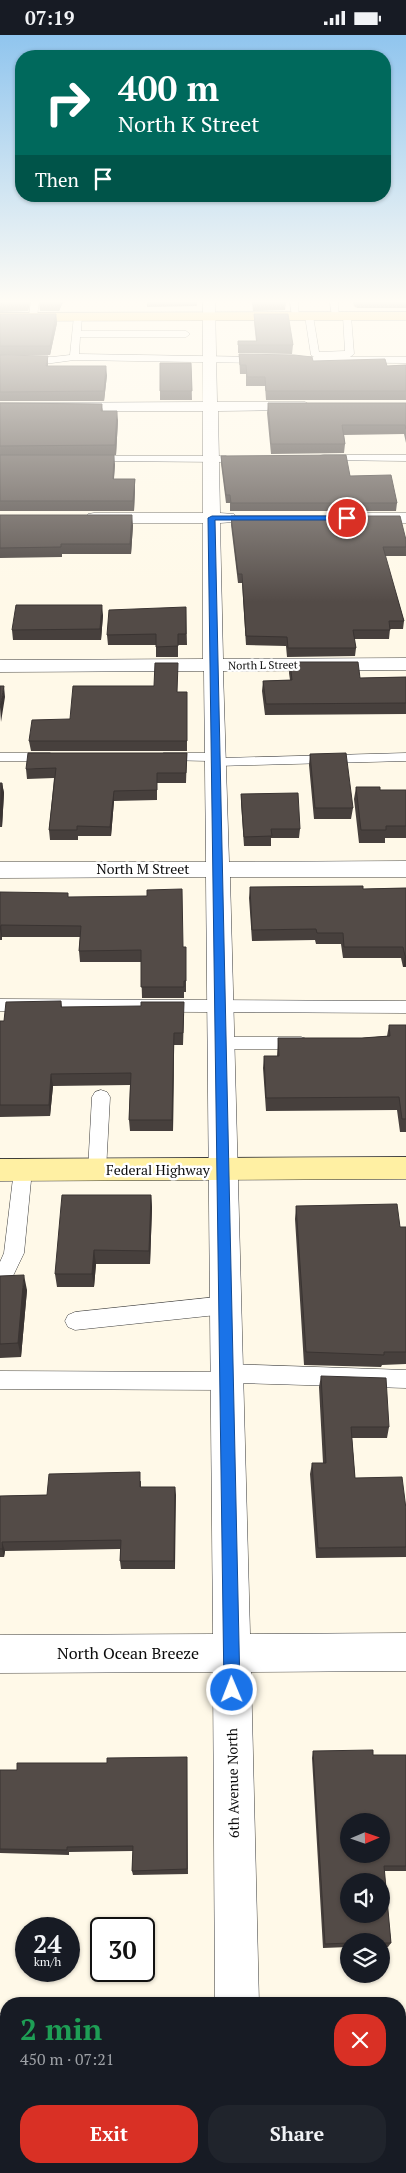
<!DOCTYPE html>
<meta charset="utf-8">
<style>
:root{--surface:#171b24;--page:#20242c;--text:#f1f3f6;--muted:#9ea1a6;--accent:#d93025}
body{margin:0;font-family:"PT Serif",serif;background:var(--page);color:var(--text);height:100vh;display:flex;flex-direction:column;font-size:19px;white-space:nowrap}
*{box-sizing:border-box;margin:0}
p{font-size:16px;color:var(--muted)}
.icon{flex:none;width:28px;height:28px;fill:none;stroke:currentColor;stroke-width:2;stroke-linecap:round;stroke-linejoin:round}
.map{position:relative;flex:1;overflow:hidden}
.panel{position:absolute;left:0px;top:1962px;width:406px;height:176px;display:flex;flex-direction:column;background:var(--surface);border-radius:20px 20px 0 0;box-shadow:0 1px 4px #0004}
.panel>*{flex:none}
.guide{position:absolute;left:15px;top:15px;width:376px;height:152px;border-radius:20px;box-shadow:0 1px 4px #0004;background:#00695c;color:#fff;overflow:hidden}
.needle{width:32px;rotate:88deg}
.buttons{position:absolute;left:340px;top:1778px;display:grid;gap:10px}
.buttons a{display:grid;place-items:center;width:50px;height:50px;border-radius:50%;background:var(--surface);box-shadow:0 1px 4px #0004;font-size:25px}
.speed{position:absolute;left:15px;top:1882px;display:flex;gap:10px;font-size:25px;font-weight:700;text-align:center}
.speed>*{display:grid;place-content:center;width:65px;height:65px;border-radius:50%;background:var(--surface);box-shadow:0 1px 4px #0004;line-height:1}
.speed small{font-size:12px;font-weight:400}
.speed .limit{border:2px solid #111;border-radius:8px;background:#fff;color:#111}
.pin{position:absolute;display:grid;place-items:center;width:42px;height:42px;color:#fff;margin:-21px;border:2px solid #fff;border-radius:50%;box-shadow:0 1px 5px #0007}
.me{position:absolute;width:55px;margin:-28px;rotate:359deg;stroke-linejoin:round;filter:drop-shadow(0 0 4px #0008)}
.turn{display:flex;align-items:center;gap:18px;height:105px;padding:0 20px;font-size:22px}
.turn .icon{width:65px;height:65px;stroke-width:2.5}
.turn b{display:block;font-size:35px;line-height:42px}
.then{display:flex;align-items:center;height:48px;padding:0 20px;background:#0003;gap:10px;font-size:19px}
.round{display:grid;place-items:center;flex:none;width:52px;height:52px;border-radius:20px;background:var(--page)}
.headline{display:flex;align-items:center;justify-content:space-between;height:85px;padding:0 20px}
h1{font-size:30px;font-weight:600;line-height:38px;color:#1e9e55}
.cta{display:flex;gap:10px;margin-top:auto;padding:10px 20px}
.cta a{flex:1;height:58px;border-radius:20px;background:var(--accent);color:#fff;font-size:20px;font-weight:600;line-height:58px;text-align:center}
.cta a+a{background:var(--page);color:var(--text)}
.status{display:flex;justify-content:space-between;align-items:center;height:35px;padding:0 25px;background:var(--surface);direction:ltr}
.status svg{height:14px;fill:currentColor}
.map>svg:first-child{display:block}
</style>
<div class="status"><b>07:19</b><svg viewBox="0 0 49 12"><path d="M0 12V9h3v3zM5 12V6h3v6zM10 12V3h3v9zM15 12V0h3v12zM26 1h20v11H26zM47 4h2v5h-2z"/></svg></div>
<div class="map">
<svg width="406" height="2138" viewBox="0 0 406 2138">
<rect width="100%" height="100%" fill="#fff9e8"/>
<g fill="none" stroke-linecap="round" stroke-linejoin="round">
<g stroke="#3e3e3e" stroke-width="1">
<path id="lane" d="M31 267H39L37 281 33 284 29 281Z
M290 267H298L299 283 292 281Z
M330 267H338L339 283 332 281Z
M78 278 82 281 81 296H186L190 299 186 302H80L79 319 263 322 267 325 263 328 74 325 52 328H0V322H52L70 320 74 281Z
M347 278 351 281 354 319 350 322H325H406V328L286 327V323L289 322H314L311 320 305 281 309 278 313 281 319 317 345 316 343 281Z
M324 420H406V426L320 425V421Z
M92 421H226L231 424 226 427 88 426 87 424Z
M0 718H50L57 722 50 726H0Z
M164 718H216L221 719 222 723 406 718V726L216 731 211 730 210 726 159 725 157 722Z
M0 964 406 966V978L0 976Z
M221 1002H301L307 1004 309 1008 307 1012 301 1014H221L215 1012 213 1008 215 1004Z
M101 1055 107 1057 110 1062 106 1135 103 1140 97 1142 91 1140 88 1135 92 1062 95 1057Z
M23 1128 29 1130 32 1135 24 1218 13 1241 0 1245V1227L4 1218 14 1135 17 1130Z
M226 1261 233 1264 236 1270 233 1276 226 1279 75 1295 68 1292 65 1286 68 1280 75 1277Z
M228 1329 406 1335V1353L237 1348 234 1353 227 1355 0 1354V1336L218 1337 221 1331Z
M0 1979H6V2007H0Z
M400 1982H406V2010H400Z"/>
</g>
<g stroke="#3e3e3e" stroke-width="1">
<path id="street" d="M203 267H215L217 367H305L312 371 305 375 218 376 220 478 234 479 236 483 234 487 220 488 223 624 406 623V635L223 636 229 827 406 826V842H230L250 1599 406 1598V1636L251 1637 259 1969H215L213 1637 0 1638V1600L213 1599 206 842 0 843V827H206L204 636 0 637V625L203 624V488H94L88 487 86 483 88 479 94 478H203V376H0V368L203 367Z
M364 478H406V488L358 487 356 483 358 479Z
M217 2132H263L264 2138H216Z"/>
</g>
<g stroke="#2d2d2d" stroke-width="1">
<path id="secondary" d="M406 1122V1144L0 1146V1124Z"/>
</g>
<g stroke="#1c1c1c" stroke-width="1">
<path id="primary" d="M406 277V285L0 286V278Z"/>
</g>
<use href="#lane" fill="#fff" fill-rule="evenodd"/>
<use href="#street" fill="#fff" fill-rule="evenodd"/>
<use href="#secondary" fill="#fff0a3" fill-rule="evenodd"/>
<use href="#primary" fill="#f9cc5e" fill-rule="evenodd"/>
</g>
<path fill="#47403d" d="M0 267H30L28 276 0 277Z
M63 267 59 276H40L39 267Z
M147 267H197V271L147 272Z
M252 267H286L285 275 253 276Z
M353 267H406V273H357L354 271Z
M0 279H56L57 288 50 320H0Z
M254 279 293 310 292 319 238 318V306H256L254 287Z
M239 319 313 326 387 331 406 330V365H266L265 351H246V339H240Z
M0 320 48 330V331L107 340 104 366H0Z
M191 328 192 365H160V356Z
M0 368 102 369 103 376 118 385 116 420H61L115 429 114 444H135V454L134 476H0Z
M268 368H406V408L404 399 344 400 345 409 344 418 271 419 267 378Z
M221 421 350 441 397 468 396 476H230V468H226L221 429Z
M0 480 133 490 131 519H62V522L0 523Z
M231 481 406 505V521H385L404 586 403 594H390L389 604H354L356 613 355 621 287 622 286 611 246 610 242 548H238L231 490Z
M186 572 187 610H178V622H156V610H108L107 600Z
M103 580 101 605H13L12 595Z
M290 627 360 643 406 642V679L265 680 262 656 263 646 290 645 289 638Z
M177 657H187V716H31L29 706 70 684Z
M187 718 186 748H157V765L114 766 111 801H78V805H50L49 795 54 743 27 744 26 734Z
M310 719 353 773 351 784H314L309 730Z
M0 748H2L4 758 2 792H0Z
M356 752 380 755H406V803H385V808H359L354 764Z
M241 759 300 794 299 803H271V811H244L241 768Z
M250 852 363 854 406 853V932H403L401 923H343L341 909H316L315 905 252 906 249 863Z
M0 857 69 862 183 912H186V957H184V963H142L141 927H80L79 916 80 902H2V905H0Z
M61 966 62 972 184 979 183 1010H174L173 1096H130L129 1085 130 1050 53 1051 50 1081 0 1082V986H4Z
M389 990H406V1097H400L397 1075 266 1076 263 1033 264 1021H277L278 1003H362L387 1001Z
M151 1160 152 1173 150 1229H96L94 1252H57L55 1239Z
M296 1171 400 1192H406V1329L382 1330 381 1332 304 1330 295 1184Z
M0 1241 27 1255 21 1322 0 1323Z
M321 1341 389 1392 387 1403H352L355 1443 406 1474V1522L316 1523 310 1439 312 1428H323L319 1352Z
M141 1446V1452H175V1534H121L120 1526V1514L5 1516 4 1522H0V1461L47 1460Z
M313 1716 373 1720H406V1836H384L391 1908 388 1912H381V1906H349V1912L323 1913 312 1723Z
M187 1722 188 1839 133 1840 132 1836 133 1816 69 1817V1820L0 1818V1735H17Z
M338 2132H400L406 2138H338Z"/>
<path fill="#3a3432" d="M27 267H30L28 276Z
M58 267H63L59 276Z
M56 279 57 288 50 320V311Z
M48 321V330L46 340V331Z
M106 331 107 340 104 366V356Z
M117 376 118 385 116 420 115 410Z
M114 420 115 429 113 454V444Z
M135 444V454L134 476 133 466Z
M132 480 133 490 131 519 130 509Z
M102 570 103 580 101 605 100 594Z
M4 651 5 662 1 687 0 672Z
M2 748 4 758 2 792 0 781Z
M114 756V766L111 801 110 792Z
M1 890 2 902V905L0 894Z
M405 921H406V932H403Z
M174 998V1010L173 1096 172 1085Z
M51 1039 53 1051 50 1081 49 1070Z
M151 1160 152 1173 150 1229 149 1216Z
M94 1215 96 1229 94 1252 92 1239Z
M24 1240 27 1255 21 1322 18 1308Z
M175 1452 176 1460 175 1534 174 1526Z
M2 1507 5 1516 4 1522 2 1514Z"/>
<path fill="#534b47" stroke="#3a3432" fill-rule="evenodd" d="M0 267H27L0 268Z
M0 279H56L50 311H0Z
M254 279H288L293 310H238V306H257Z
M239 319 294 320 312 322 313 326 385 324 387 331 406 330V356H266L265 342H247L246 330H240Z
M0 320 48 321 46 331H106L104 356 0 357Z
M160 328H191L192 356H160Z
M0 368 102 369 101 376H117L115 410 0 411Z
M268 368H406V394L405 390H342L345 409H271Z
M0 420H114L113 444H135L133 466H0Z
M346 420 350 441 391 440 397 468H231L230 460H226L221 421Z
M0 480H132L130 509H61V512L0 513Z
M231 481H400L406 505V512H383L404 586H389L390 595H353L356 613H288L287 602 246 601 242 539H238Z
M16 570H102L100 594 12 595Z
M186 572V599H178V611L156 612V599L107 600 109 575Z
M290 627H358L360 643 406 642V668L266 669 263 646 292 645Z
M155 628H178L177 657H187V706H29L32 685 70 684 73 651H154Z
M0 651H4L0 672Z
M28 718H187L186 738H157V755L114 756 110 792 77 791V795H49L56 733 26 734Z
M346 718 353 773H315L310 719Z
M0 748H2L0 781Z
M356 752H380V755H406V791H386V795H361Z
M298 758 300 794H271L272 801 244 802 241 759Z
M363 851V854L406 853V921H405L403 912H344L343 898H317L316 894 252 895 250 852Z
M182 854 183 912H186V946H184V952H141V915L79 916 81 891 1 890 0 894V857L68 858V862L147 861V855Z
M61 966V972L141 971V967H184L183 998H174L172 1085H129L131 1038 51 1039 49 1070H0V986H4L6 967Z
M389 990H406V1084H402L399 1062 266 1063 264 1021H279L278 1003H362L390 1001Z
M62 1160H151L149 1216 94 1215 92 1239H55Z
M397 1169 400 1192H406V1317H384V1320L306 1317 296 1171Z
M24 1240 18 1308 0 1309V1241Z
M321 1341 386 1343 389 1392H351L355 1443 402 1442 406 1474V1512L318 1513 312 1428H326Z
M140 1437V1452H175L174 1526H120L121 1505 2 1507V1514H0V1461L47 1460 49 1439Z
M373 1715V1720H406V1831H384L391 1908H381V1906H349V1908L325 1909 313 1716ZM349 1786H381V1819H349ZM349 1846H381V1879H349Z
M187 1722V1834L132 1836 133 1811 67 1812V1815L0 1814V1735H17V1728H107V1723Z
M400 2068H406V2138H341V2132H400Z"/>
<linearGradient id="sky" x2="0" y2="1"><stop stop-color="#90c5ee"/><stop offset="0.47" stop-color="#fffcf5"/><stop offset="1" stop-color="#fffcf5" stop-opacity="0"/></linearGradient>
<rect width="406" height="567" fill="url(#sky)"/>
<path fill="#1a73e8" stroke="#114b97" d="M212 481H347L351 483 347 485H215L240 1655 237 1660 232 1663 226 1660 224 1655 208 483Z"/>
<g text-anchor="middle" stroke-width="5" stroke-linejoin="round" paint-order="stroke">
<g font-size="11" fill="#0b0b0b" stroke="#fff">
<text transform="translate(263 630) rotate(-1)" y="4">North L Street</text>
</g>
<g font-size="14" fill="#0b0b0b" stroke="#fff">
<text x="143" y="839">North M Street</text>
<text x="158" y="1140">Federal Highway</text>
<text transform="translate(233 1748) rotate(-91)" y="5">6th Avenue North</text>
</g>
<g font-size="16" fill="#0b0b0b" stroke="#fff">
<text x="128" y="1624">North Ocean Breeze</text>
</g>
</g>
</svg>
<div class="buttons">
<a><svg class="needle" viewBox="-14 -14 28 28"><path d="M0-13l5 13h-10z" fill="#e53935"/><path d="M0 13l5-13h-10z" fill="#9ea1a6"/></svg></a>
<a><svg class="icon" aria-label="sound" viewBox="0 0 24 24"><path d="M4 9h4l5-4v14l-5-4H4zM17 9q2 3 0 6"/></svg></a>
<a><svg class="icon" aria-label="layers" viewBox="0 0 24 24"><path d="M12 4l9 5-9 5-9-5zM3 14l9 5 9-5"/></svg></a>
</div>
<div class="speed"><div>24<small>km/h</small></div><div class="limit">30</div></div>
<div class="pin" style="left:347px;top:483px;background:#d93025"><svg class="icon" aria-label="arrive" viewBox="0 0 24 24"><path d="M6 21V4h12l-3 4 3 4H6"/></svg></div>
<svg class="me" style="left:232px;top:1655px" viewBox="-20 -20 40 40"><circle r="17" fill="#1a73e8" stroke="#fff" stroke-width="3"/><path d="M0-11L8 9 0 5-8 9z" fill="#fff"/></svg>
<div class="guide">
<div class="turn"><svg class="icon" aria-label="right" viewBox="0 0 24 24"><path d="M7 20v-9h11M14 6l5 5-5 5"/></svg><div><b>400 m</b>North K Street</div></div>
<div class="then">Then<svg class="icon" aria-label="arrive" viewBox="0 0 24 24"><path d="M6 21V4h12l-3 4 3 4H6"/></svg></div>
</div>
<section class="panel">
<div class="headline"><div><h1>2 min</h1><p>450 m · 07:21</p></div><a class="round" style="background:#d93025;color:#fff"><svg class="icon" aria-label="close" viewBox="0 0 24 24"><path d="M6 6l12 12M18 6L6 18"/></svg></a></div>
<div class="cta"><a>Exit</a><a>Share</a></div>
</section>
</div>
